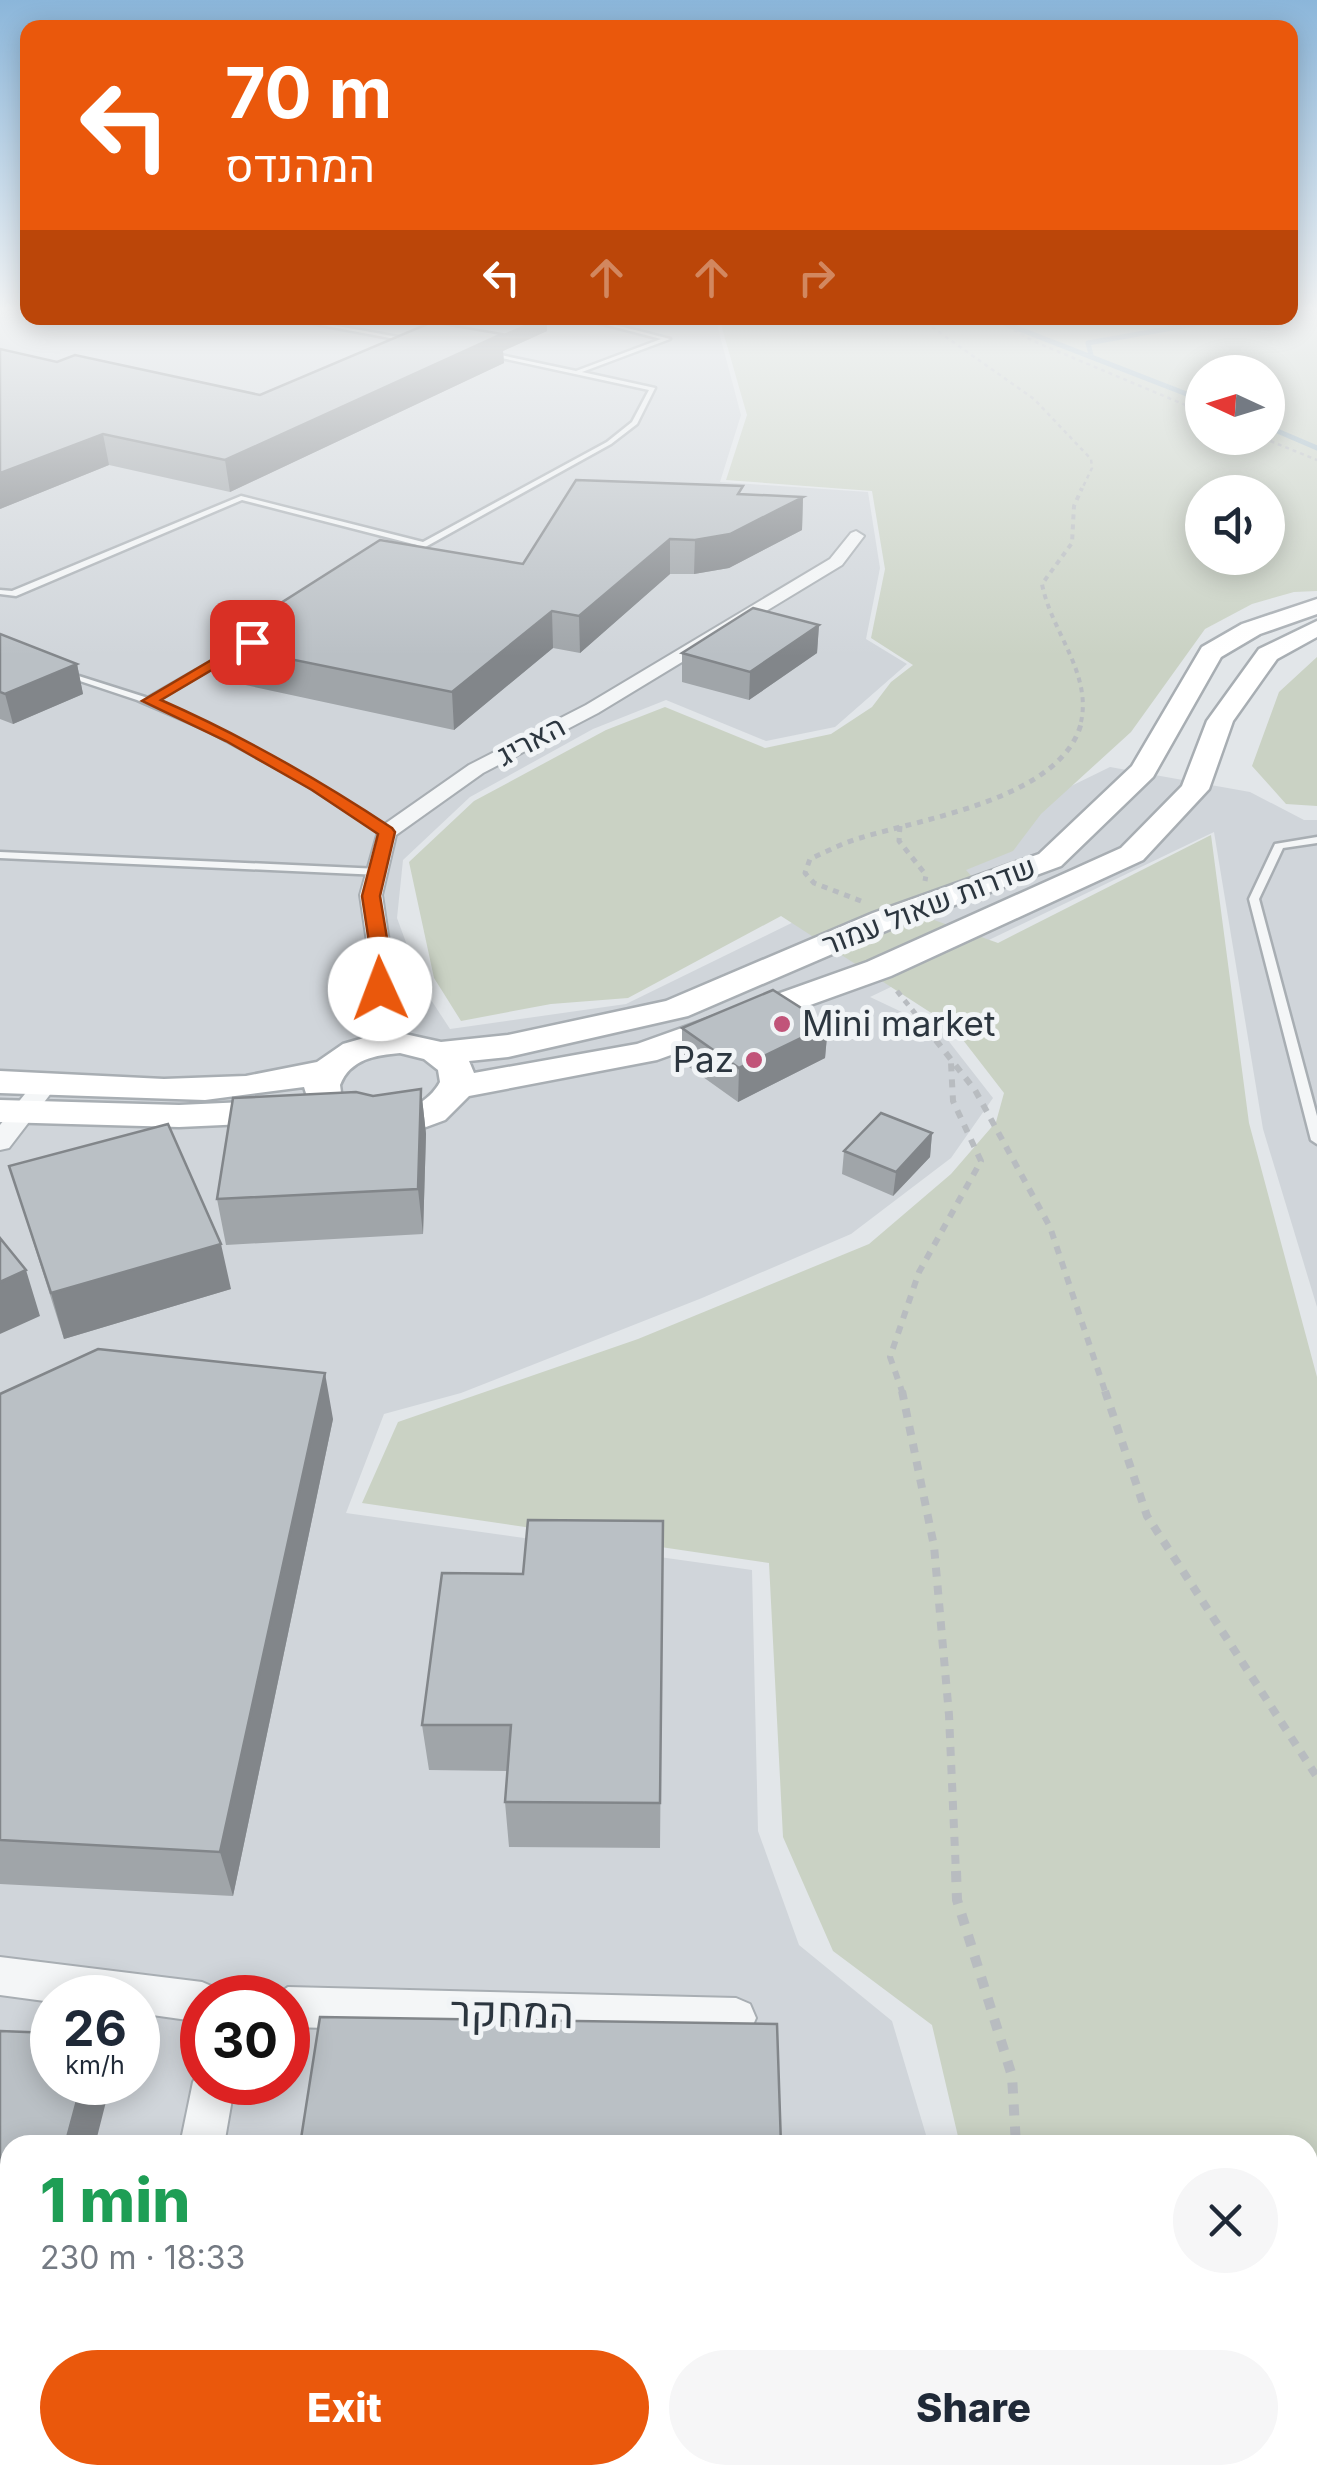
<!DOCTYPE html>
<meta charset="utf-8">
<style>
:root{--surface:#fff;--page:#f6f6f7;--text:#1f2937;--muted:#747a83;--accent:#ea580c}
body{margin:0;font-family:Inter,Heebo,sans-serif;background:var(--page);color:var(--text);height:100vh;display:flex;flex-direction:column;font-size:38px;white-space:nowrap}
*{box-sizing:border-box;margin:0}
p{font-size:32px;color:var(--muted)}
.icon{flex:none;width:55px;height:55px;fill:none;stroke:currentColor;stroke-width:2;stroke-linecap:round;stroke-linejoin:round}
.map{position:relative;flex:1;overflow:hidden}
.panel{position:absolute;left:0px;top:2135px;width:1318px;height:350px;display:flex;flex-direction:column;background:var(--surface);border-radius:30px 30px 0 0;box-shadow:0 5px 25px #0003}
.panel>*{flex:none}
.hud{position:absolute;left:20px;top:20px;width:1278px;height:305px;border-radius:20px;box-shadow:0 5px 25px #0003;background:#ea580c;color:#fff;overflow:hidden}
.needle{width:65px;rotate:274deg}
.controls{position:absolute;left:1185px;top:355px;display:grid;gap:20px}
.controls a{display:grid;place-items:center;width:100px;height:100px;border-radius:50%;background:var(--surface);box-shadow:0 5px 25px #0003;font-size:50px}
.speed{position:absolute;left:30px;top:1975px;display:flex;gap:20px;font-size:50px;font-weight:700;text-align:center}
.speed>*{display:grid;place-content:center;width:130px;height:130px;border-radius:50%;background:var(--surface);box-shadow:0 5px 25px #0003;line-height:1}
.speed small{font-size:25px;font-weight:400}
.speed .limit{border:15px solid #d22;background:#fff;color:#111}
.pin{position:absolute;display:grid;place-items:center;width:85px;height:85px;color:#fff;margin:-42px;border-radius:20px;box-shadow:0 5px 15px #0006}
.me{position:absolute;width:110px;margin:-55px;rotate:358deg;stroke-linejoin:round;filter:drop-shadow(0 0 8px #0008)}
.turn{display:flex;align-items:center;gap:35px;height:210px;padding:0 40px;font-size:45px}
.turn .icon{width:130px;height:130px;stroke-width:2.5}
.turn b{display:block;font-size:70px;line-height:85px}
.lanes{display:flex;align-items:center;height:95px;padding:0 40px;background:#0003;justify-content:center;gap:50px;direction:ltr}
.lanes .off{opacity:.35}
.round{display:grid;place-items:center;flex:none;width:105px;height:105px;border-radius:52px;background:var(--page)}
.head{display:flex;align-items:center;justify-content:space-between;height:170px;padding:0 40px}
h1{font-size:60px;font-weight:800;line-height:75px;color:#1e9e55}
.primary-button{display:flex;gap:20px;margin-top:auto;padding:20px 40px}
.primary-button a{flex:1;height:115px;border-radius:60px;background:var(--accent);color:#fff;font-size:40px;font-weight:800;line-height:115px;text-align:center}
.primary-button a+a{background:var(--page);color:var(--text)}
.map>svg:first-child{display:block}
</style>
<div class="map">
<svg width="1317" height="2485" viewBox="0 0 1317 2485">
<rect width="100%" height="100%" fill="#e2e6e9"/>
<path fill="#d0d5da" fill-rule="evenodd" d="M0 308H27L28 318H696L716 321 741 415 720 482 868 492 880 568 866 639 907 664 835 727 766 741 666 700 593 729 470 797 403 860 397 918 422 986 450 1029 626 1004 1110 767 1250 792 1304 820H1317V1307L1263 1129 1214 832 870 997 940 1030 993 1098 951 1158 851 1234 702 1298 461 1393 384 1414 346 1513 752 1570 758 1831 799 1945 892 2021 929 2145H10V2475H941L939 2485H0ZM52 1998H138V2082H52ZM202 1998H288V2082H202Z"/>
<path fill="#cad2c4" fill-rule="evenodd" d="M1290 308H1317V591L1294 592 1252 604 1205 629 1131 732 1041 814 1013 851 966 870 974 879 923 916 998 943 1211 835 1249 1123 1317 1377V2485H983L984 2475H1308V2145H960L932 2025 833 1951 783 1837 769 1563 362 1503 398 1422 638 1339 869 1244 951 1174 996 1122 1004 1093 953 1027 781 916 628 998 551 1004 461 1021 434 978 409 862 474 801 606 730 665 707 765 748 831 734 872 707 891 682 913 665 871 638 885 569 872 491 726 480 747 415 720 321 703 318H1290ZM1202 372H1268V438H1202ZM1202 492H1268V558H1202Z
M1317 657V806L1286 804 1252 766 1279 692Z"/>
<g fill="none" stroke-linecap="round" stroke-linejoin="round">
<path stroke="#a1b9c5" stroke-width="5" d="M991 318 1202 400
M1091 355 1088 343 1228 318
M1268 427 1317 448"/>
<g stroke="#a8aeb3" stroke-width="5">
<path id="lane" d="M284 318H294L414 340 411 342Z
M580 318H588L670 339 582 372 655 388 637 424 611 444 409 556 402 554 417 545 242 500 16 596 0 594V590L12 591 241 496 423 542 607 442 632 422 649 390 483 354 486 352 576 371 661 339Z
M228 652 235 654 156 701C239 735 315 781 390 830V834H382L297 779 209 731 137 700 59 674 66 672 148 698Z
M1317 837V843L1283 848 1259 899 1317 1116V1144L1311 1140 1249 899 1275 844Z
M0 852 380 869 385 872 380 875 0 858Z"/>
</g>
<g stroke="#a8aeb3" stroke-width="4">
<path id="street" d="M856 531 864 536 842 565 598 713 483 773 396 835 382 895 392 962 388 1044 376 1051 367 1049 364 1044 370 962 360 895 379 828 469 765 586 705 830 559 851 533Z
M46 1077 58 1084 9 1148 0 1150V1125L37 1079Z
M0 1957 202 1982 216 1988 220 1998H202V2022L138 2013V1998H52V2002L0 1995Z
M288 1987 736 1998 750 2004 756 2018 750 2032 736 2038 288 2027V1998H272Z
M202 2066V2082H235L224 2145H180L193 2082Z
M116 2475H164L162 2485H114Z"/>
</g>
<g stroke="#a8aeb3" stroke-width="5">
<path id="secondary" d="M1317 599V614L1260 634 1221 657 1153 777 1061 866 895 927 688 1016 508 1057 469 1061 474 1073 637 1044 867 962 1121 848 1182 786 1207 721 1259 649 1317 621V637L1277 659 1233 721 1209 789 1143 860 891 976 657 1060 469 1096 445 1120 407 1134 378 1137 334 1128 312 1112 304 1087 205 1100 0 1093V1071L164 1079 246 1076 317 1062 343 1044 371 1036 400 1033 441 1042 508 1035 666 1001 873 913 1039 854 1132 766 1202 647 1242 624ZM400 1053 424 1059 438 1070 440 1082C423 1114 370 1126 342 1100L340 1085C350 1059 376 1055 400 1053Z
M0 1100 179 1105 286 1100 299 1103 304 1111 299 1119 286 1122 179 1127 0 1122Z"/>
</g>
<path stroke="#b8bcc0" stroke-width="2.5" stroke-dasharray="4 4" stroke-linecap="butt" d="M919 318 1034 399 1091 459 1092 468 1081 491
M993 318 1033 341 1202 412
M1263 438 1317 460"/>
<path stroke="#b8bcc0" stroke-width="4" stroke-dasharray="5 5" stroke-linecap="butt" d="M1081 722C1092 673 1051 631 1042 584L1072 543 1074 506 1082 488"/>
<path stroke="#b8bcc0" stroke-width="5" stroke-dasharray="6 6" stroke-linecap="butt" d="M900 826 899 841 926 875 925 881
M861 901 814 883 805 873 810 859C826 852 842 843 860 838 925 818 1065 798 1082 720
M897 991 918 1017"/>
<path stroke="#b8bcc0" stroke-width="6" stroke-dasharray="8 8" stroke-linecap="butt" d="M916 1015 975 1090 1050 1227 1106 1394
M903 1394 890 1357 919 1272 981 1161 953 1101 951 1063"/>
<path stroke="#b8bcc0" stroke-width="8" stroke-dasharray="9 9" stroke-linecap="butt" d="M902 1391 934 1546 949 1715 956 1874
M1105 1391 1147 1516 1317 1777"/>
<path stroke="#b8bcc0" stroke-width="10" stroke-dasharray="11 11" stroke-linecap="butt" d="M956 1871 957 1900 1012 2076 1016 2145
M1068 2475V2485"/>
<use href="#lane" fill="#f4f6f7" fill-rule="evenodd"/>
<use href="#street" fill="#f4f6f7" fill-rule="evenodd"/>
<use href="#secondary" fill="#fff" fill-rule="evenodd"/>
</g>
<path fill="#a0a5a9" d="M474 318H547V331L503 351 504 363 230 492 109 465 0 509V349L57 362 260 395 454 326Z
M743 494 803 497 802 530 729 568 694 574H670L580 653 553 648 454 730 222 680 216 644 523 564Z
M819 625 817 653 749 700 682 682V653Z
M0 634 77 664 83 694 13 724 0 719Z
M828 1025 825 1058 738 1102 682 1062V1028Z
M421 1089 426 1134 423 1234 226 1245 217 1199 373 1096Z
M932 1133 930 1157 893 1196 842 1174 844 1151Z
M9 1166 231 1289 64 1339Z
M0 1394 333 1419 233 1896 0 1884Z
M663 1521 660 1848 509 1847 505 1802 507 1771 429 1770 422 1725 523 1574Z"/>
<path fill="#82868a" d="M544 318H547V331L503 351 504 363 230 492 225 460 502 334Z
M103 434 109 465 0 509V473Z
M803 497 802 530 729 568 694 574 695 540Z
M670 539V574L580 653 579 616Z
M552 611 553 648 454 730 452 692Z
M819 625 817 653 749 700 750 672Z
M77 664 83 694 13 724 5 694Z
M828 1025 825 1058 738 1102 739 1068Z
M421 1089 426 1134 423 1234 418 1189Z
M932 1133 930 1157 893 1196 896 1172Z
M221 1244 231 1289 64 1339 51 1293Z
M26 1270 40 1316 0 1334V1282Z
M325 1373 333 1419 233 1896 220 1852Z
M82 2082H111L95 2145H65Z
M10 2355V2475H12L10 2485H0V2393Z"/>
<path fill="#bac0c5" stroke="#82868a" stroke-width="2.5" d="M474 318H544L502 336V334L454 326Z
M432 322 502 334 225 460 103 434 0 473V349L57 362 75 355 260 395Z
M576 480 743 486 738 494 803 497 730 534 695 540 670 539 579 616 552 611 452 692 216 644 380 540 523 564Z
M753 608 819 625 750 672 682 653Z
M0 634 77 664 5 694 0 692Z
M773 990 828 1025 739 1068 682 1028Z
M421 1089 418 1189 217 1199 233 1098 356 1092 373 1096Z
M881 1113 932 1133 896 1172 844 1151Z
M168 1124 221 1244 51 1293 9 1166Z
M0 1238 26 1270 0 1282Z
M98 1349 325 1373 220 1852 0 1840V1394Z
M528 1520 663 1521 660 1803 505 1802 511 1725H422L442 1573 523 1574Z
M320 2017 777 2024 781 2145H300Z
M0 2031 52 2033V2082H82L65 2145H10V2355L0 2393Z
M247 2475H791V2485H245Z"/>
<linearGradient id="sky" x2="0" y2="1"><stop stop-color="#8bb6da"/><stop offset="0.47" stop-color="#f2f4f5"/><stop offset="1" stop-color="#f2f4f5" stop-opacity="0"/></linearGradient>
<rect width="1317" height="656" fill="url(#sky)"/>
<path fill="#ea580c" stroke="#983908" stroke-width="2.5" d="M247 639 259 642 161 700C243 736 318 779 392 828L395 832 380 896 391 962 387 993 380 995 370 989 372 962 362 896 378 834 312 790 226 741 142 701Z"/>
<g fill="#c15479" stroke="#f1f4f6" stroke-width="4">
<circle cx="782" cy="1024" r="10"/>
<circle cx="754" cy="1060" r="10"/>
</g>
<g text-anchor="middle" stroke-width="10" stroke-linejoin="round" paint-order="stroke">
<g font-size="30" fill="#2c363f" stroke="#f1f4f6">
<text transform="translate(531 741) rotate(-28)" y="10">האריג</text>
<text transform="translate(929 906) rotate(-21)" y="10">שדרות שאול עמור</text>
</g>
<g font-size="35" fill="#2c363f" stroke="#f1f4f6" text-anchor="start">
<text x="802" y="1036">Mini market</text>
<text x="734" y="1072" text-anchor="end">Paz</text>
</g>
<g font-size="42" fill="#2c363f" stroke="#f1f4f6">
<text transform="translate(512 2012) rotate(1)" y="15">המחקר</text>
</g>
</g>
</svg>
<div class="controls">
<a><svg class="needle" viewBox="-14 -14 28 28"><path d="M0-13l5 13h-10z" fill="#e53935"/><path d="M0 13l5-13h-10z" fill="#747a83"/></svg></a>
<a><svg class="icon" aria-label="sound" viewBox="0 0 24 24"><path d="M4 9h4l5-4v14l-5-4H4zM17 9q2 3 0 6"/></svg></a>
</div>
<div class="speed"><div>26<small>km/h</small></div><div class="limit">30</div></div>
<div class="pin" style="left:252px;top:642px;background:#d93025"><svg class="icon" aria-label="arrive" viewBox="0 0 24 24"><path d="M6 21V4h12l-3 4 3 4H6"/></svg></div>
<svg class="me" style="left:380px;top:989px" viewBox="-20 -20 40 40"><circle r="19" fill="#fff"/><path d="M0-13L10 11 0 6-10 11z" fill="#ea580c"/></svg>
<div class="hud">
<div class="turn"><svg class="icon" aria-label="left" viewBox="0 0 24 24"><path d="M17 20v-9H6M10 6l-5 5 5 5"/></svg><div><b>70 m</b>המהנדס</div></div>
<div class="lanes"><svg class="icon" aria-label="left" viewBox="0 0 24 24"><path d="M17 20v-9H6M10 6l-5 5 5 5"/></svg><svg class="icon off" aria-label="ahead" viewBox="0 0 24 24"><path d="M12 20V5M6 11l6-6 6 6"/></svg><svg class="icon off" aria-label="ahead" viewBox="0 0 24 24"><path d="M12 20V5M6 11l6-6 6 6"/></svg><svg class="icon off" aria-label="right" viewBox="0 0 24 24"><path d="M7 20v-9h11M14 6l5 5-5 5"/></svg></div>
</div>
<section class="panel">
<div class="head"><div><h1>1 min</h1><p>230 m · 18:33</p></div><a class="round"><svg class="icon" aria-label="close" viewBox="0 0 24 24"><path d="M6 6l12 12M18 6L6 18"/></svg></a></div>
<div class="primary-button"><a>Exit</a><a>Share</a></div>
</section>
</div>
